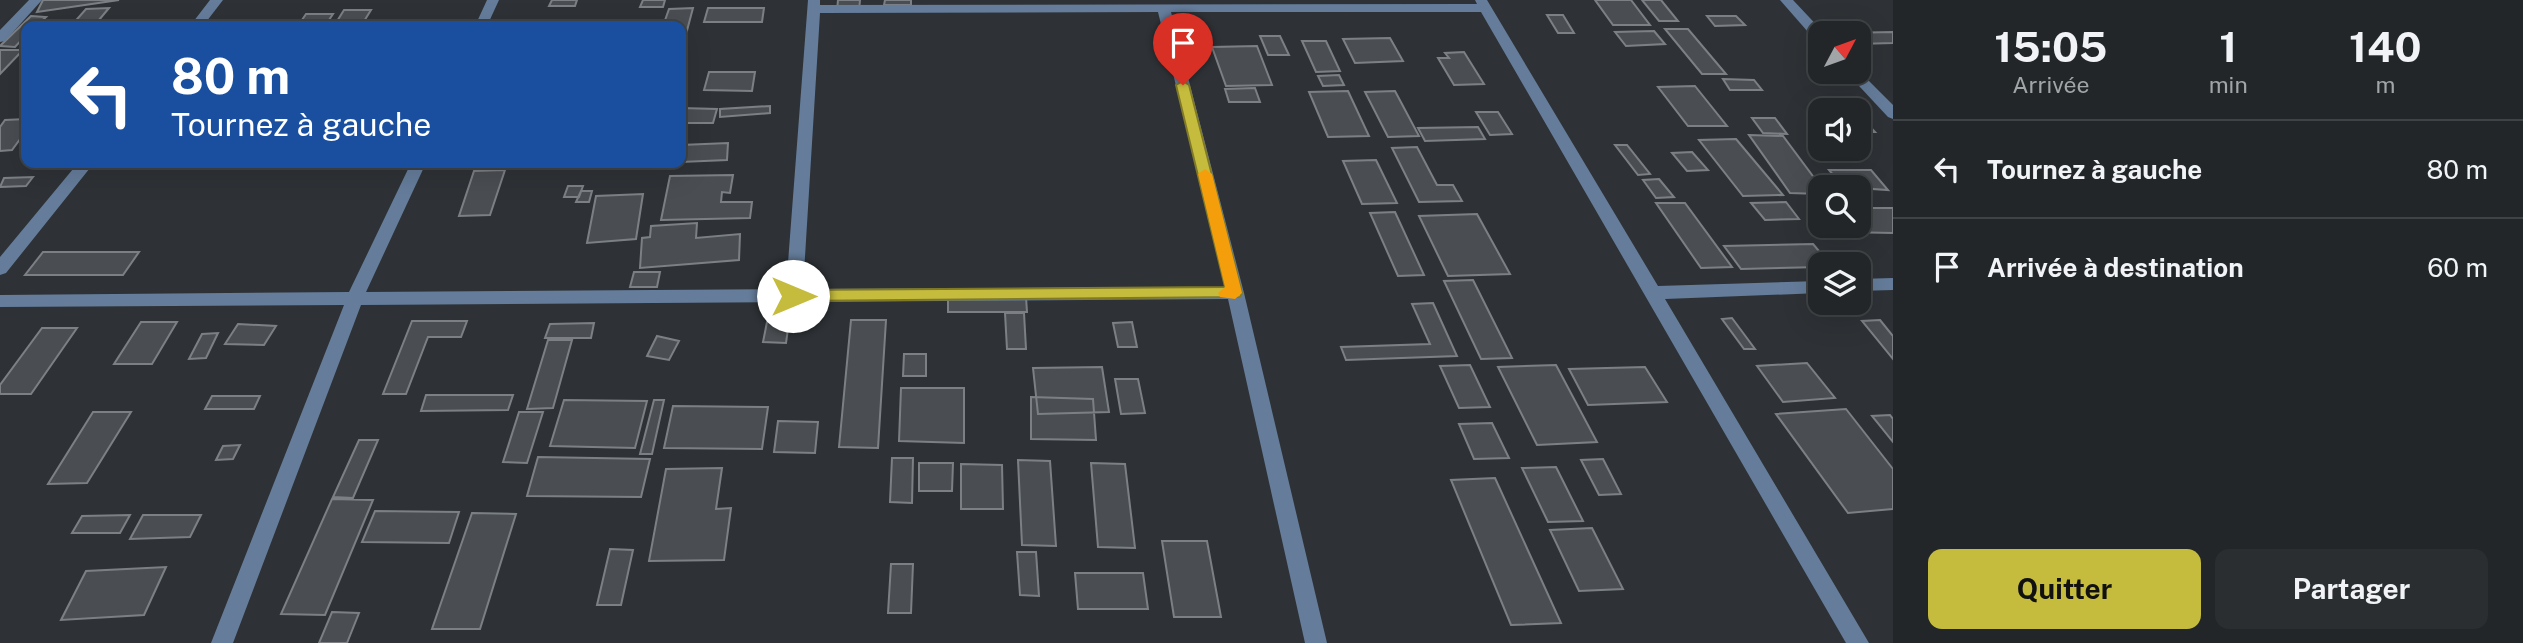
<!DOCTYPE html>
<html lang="fr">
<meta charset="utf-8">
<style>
:root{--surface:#222628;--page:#2a2e30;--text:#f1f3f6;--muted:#a2a5a8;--line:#3f4345;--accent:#c5bc3d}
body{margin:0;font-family:"Public Sans",sans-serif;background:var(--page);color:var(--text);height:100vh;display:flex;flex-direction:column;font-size:26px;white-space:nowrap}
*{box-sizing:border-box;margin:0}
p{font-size:23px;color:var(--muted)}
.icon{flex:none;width:38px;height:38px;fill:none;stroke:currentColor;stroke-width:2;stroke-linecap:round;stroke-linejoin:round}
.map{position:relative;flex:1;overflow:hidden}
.drawer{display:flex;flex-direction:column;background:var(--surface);width:630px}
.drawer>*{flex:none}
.hud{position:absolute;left:21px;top:21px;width:665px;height:147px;border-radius:14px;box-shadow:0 7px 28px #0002,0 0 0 2px var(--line);background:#1a4fa0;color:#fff;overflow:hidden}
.needle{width:46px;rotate:49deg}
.controls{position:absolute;left:1808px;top:21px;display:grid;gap:14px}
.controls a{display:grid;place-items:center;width:63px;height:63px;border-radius:14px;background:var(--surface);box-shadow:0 7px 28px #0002,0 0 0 2px var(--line);font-size:35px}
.pin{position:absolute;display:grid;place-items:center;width:60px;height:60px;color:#fff;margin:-72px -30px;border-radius:50% 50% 50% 0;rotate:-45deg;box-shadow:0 0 7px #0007}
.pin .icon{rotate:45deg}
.me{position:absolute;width:77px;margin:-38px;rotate:90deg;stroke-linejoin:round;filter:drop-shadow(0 0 5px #0008)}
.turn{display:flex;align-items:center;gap:24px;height:147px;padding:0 35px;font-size:32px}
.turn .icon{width:91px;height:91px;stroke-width:2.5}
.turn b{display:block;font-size:49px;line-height:60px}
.eta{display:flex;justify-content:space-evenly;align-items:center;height:119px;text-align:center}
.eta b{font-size:42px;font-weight:700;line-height:49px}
.button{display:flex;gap:14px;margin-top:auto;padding:14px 35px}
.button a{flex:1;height:80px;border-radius:14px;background:var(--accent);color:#111;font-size:28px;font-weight:700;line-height:80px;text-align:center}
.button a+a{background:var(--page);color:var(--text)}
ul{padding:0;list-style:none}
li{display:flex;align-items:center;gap:21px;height:98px;padding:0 35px;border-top:2px solid var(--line)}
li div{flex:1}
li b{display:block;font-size:26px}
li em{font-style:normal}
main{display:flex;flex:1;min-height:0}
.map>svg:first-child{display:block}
</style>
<main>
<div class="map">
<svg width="1893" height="643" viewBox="0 0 1893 643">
<rect width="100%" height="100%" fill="#2e3236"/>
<path fill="#4a4e52" stroke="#7c8085" stroke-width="2" d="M43 0H119L37 12Z
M552 0H577L575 6H549Z
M643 0H665L663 7H640Z
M838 0H860L859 11H837Z
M885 0H911V5H884Z
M1595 0H1631L1650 25H1613Z
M1642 0H1661L1678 21H1659Z
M109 8 94 26H71L86 9Z
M693 8 681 53V26H663L669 9Z
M708 8H764L762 22H704Z
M344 10H371L361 26H334Z
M306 14H333L325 26H298Z
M1547 15H1563L1574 33H1558Z
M31 16 46 17 36 26H26V35L15 47 0 46Z
M1707 16H1736L1745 25 1715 26Z
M634 20H657L655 26H632Z
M1665 29H1688L1726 74H1702Z
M1654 31 1665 44 1626 46 1615 32Z
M1893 32V43L1858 44V33H1843Z
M1260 36H1280L1289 55H1268Z
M1390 38 1403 61 1355 63 1343 39Z
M1302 41H1326L1340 71 1316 72Z
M1257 46 1272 85 1226 86 1212 47Z
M0 50H23L0 74Z
M1464 52 1484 84 1454 85 1438 58H1449L1445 53Z
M709 72H755L752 91 704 90Z
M1339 75 1344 85 1323 86 1318 76Z
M1723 79 1754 80 1762 90H1730Z
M1695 86 1727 126H1688L1658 87Z
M1255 88 1260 102H1229L1225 89Z
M1348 91 1369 136 1328 137 1309 92Z
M1395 91 1419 136 1388 137 1365 92Z
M1818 104H1849L1855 110H1823Z
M770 106V113L720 117V109Z
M681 108 717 109 713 123H681Z
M1476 112H1498L1512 134 1490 135Z
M1858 114 1875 132H1858Z
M1752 118H1775L1787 134 1763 133Z
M26 119V131L12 150 0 151V127L5 120Z
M1478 127 1485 139 1425 141 1418 128Z
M1749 135 1783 136 1821 187 1820 194 1790 193Z
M1736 139 1783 195 1743 196 1699 140Z
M728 143 727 160 681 162V145Z
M1615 145H1627L1650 174 1638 175Z
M1417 147 1437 185H1453L1462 201 1419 202 1392 148Z
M1692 152 1708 170 1687 171 1672 153Z
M1376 160 1397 203 1362 204 1343 161Z
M136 163H243L238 169 132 168Z
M280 163H301L297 168H276Z
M527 163H576L575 165H526Z
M505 170 490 215 459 216 474 171Z
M1829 170H1871L1888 190 1843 187Z
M733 175 730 193 722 192 721 202H752L750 218 661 220 670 176Z
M33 177 26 186 0 187 4 178Z
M1659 179 1674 197 1656 198 1643 180Z
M568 186H583L579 197H564Z
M581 191H592L589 202H576Z
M643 194 636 239 587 243 596 196Z
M1786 202 1799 219 1765 220 1751 203Z
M1656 203H1685L1732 267 1701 268Z
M1858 208H1893V233L1844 232 1839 226H1858Z
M1395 212 1424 275 1398 276 1370 213Z
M1477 214 1510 274 1448 276 1419 216Z
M697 223 696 238 740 234 739 260 640 268 642 238 650 237 651 226Z
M1813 244 1830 264H1820V267L1741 269 1724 246Z
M43 252H139L123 275H25Z
M634 272H660L657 287H630Z
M1473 280 1512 358 1481 359 1444 281Z
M948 297H1026L1027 312H948Z
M1433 303 1457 356 1346 360 1341 347 1430 344 1412 304Z
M1005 313H1024L1026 349H1007Z
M1732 318 1755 349H1744L1722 319Z
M851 320H886L878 448 839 447Z
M1880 320 1893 336V359L1862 321Z
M412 321H467L461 337H428L406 394H383Z
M141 322H177L152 364H114Z
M767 322H789L786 343 763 342Z
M1132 322 1137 347H1118L1113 323Z
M594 323 591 338H545L550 324Z
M238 324 276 326 264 345 225 344Z
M42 328H77L31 394H0V385Z
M218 333 206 358 189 359 202 334Z
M657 336 679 341 669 360 647 356Z
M548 340H572L553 408 527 409Z
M904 354H926V376H903Z
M1807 363 1835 398 1783 402 1757 366Z
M1470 365 1490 407 1459 408 1440 366Z
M1556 365 1597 442 1537 445 1498 367Z
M1102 367 1109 412 1038 414 1033 368Z
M1645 367 1667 402 1588 405 1569 369Z
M1115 379H1138L1145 413 1121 414Z
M901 388H964V443L899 441Z
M426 395H513L508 410 421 411Z
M212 396H260L254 409H205Z
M1031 397 1093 399 1096 440 1031 439Z
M564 400 647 401 635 448 550 446Z
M654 400H664L652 454H640Z
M673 406 768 407 762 449 664 448Z
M1846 409 1893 469V509L1848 513 1776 414Z
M93 412H131L87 483 48 484Z
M519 412H543L527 463 503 462Z
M1890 415 1893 419V442L1872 416Z
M778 421 818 422 815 453 774 452Z
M1492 423 1509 458 1474 459 1459 424Z
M359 440H378L353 498 333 497Z
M240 445 233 459 216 460 223 446Z
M538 457 650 459 641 497 527 496Z
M892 458H913L912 503 890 502Z
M1603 459 1621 494 1599 495 1581 460Z
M1018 460 1050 461 1056 546 1022 545Z
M919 463H953L952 491H919Z
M1091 463 1125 464 1135 548 1098 547Z
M961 464 1002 465 1003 509H961Z
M1556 467 1583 521 1548 522 1522 468Z
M722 468 716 509 731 508 724 560 649 561 666 469Z
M1495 478 1561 623 1511 625 1451 480Z
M332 499 373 500 325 615 281 614Z
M375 511 459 512 449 543 362 542Z
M472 513 516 514 480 629H432Z
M130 515 120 533H72L82 516Z
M143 515H201L190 537 130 539Z
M1592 528 1623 589 1579 591 1550 530Z
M1162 541H1207L1221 617H1174Z
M610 549 633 550 621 605H597Z
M1017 552H1036L1039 596 1020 595Z
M891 564H913L911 613H888Z
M166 567 144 615 61 620 86 571Z
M1075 573H1143L1148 609H1078Z
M332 612 359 613 347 643H319Z"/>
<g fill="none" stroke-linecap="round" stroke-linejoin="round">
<path fill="#657d9b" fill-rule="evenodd" d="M29 0H42L5 41 0 42V30Z
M210 0H223L203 26H190Z
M487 0H499L487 26H475Z
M808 0H820V5L1477 4 1475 0H1487L1658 286 1820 281V293L1665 299 1869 643H1846L1481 12H1171L1244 293 1327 643H1305L1228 299 361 305 233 643H211L344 305 0 307V295L349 292 411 163H426L366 292 786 289ZM1158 12 1225 287 803 289 820 13Z
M1780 0H1793L1824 33H1820V41L1815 40Z
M1858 70 1893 105V119L1888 117 1846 72H1858Z
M78 163H94L6 273 0 275V257Z
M1893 278V290L1858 291V279Z"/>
</g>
<path fill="#c5bc3d" stroke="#807a28" stroke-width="2" d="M1183 81 1189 85 1242 293 1240 297 793 301 786 296 793 290 1225 287 1176 85Z"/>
<path fill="#f59e0b" d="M1205 169 1212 174 1242 293 1235 299 1220 297 1218 293 1225 287 1198 174Z"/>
</svg>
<div class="controls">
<a><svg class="needle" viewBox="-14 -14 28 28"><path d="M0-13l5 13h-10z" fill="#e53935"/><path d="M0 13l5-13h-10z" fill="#a2a5a8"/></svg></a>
<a><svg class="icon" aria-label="sound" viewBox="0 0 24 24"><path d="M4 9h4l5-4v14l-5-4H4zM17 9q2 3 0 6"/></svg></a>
<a><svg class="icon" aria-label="search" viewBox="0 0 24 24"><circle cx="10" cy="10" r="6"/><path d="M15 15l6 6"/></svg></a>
<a><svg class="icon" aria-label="layers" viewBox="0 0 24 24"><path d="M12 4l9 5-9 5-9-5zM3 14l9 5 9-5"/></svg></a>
</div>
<div class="pin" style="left:1183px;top:85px;background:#d93025"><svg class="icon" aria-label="arrive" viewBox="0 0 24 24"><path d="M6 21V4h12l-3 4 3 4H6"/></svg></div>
<svg class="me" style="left:793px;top:296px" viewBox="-20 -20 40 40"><circle r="19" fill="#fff"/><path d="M0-13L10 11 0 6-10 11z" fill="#c5bc3d"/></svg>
<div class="hud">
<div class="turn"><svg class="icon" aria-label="left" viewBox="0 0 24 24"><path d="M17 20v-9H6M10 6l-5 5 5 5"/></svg><div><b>80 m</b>Tournez à gauche</div></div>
</div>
</div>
<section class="drawer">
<div class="eta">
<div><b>15:05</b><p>Arrivée</p></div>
<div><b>1</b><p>min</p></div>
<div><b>140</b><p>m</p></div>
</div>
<ul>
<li><svg class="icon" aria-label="left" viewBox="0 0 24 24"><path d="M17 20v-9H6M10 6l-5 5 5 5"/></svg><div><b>Tournez à gauche</b></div><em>80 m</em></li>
<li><svg class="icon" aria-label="arrive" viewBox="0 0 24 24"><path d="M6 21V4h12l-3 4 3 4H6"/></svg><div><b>Arrivée à destination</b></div><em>60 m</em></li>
</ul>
<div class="button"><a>Quitter</a><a>Partager</a></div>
</section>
</main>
